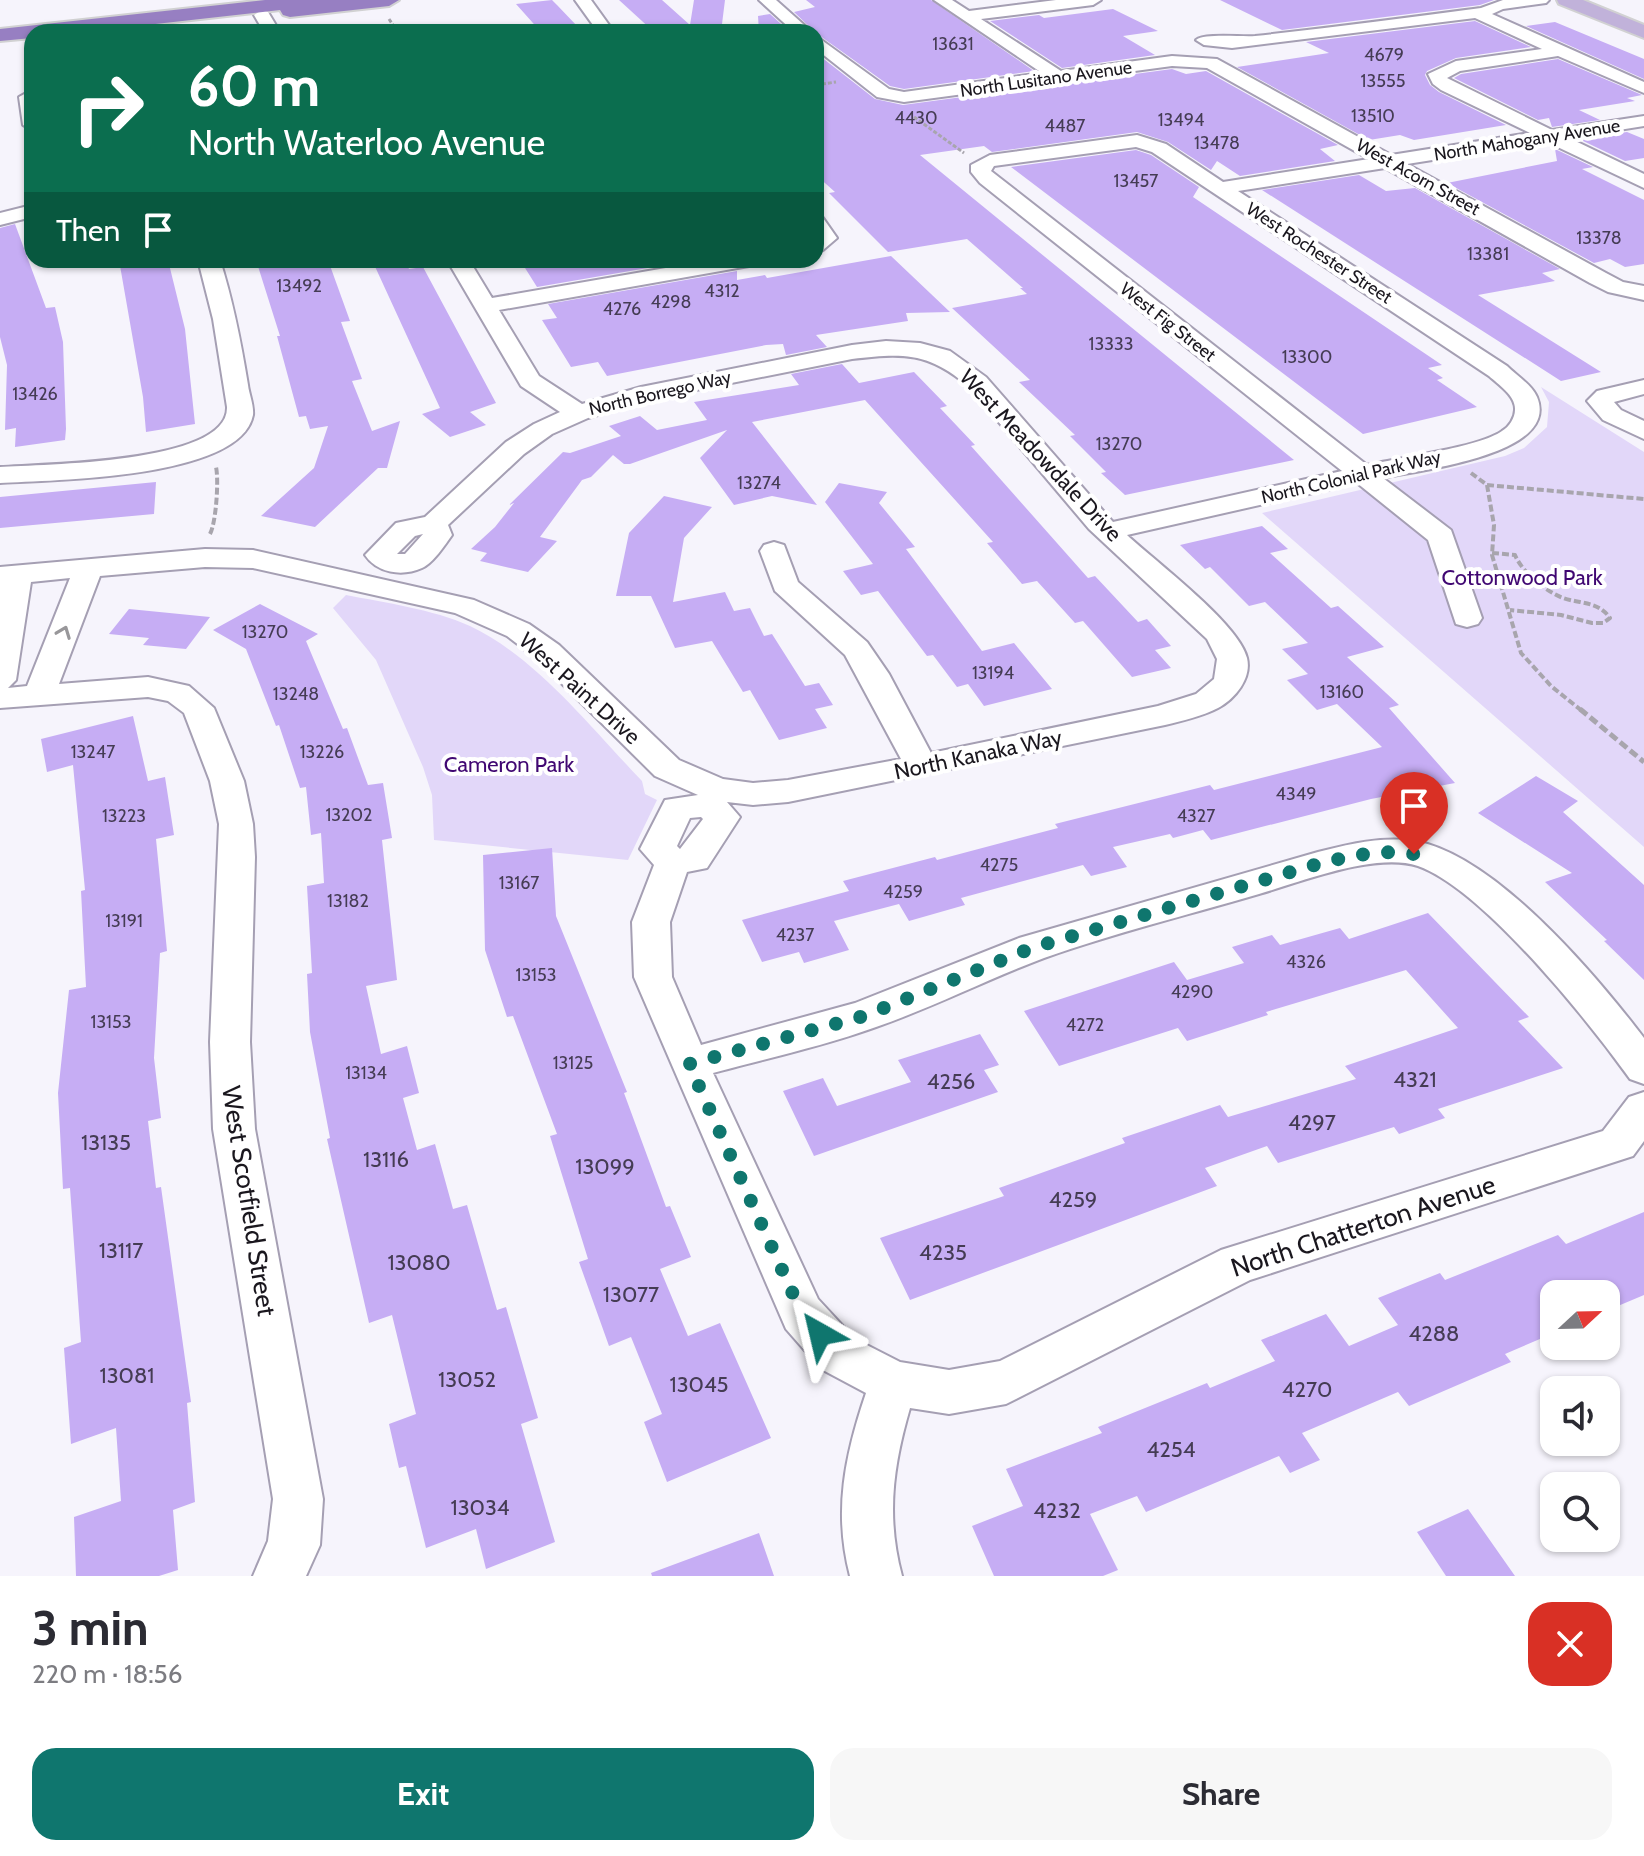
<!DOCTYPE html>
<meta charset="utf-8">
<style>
:root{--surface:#fff;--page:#f7f7f7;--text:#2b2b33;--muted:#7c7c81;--accent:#0f766e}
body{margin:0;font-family:Cabin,sans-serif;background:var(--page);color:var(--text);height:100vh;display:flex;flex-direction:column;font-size:30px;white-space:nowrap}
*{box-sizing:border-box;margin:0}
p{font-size:26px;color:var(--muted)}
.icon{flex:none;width:44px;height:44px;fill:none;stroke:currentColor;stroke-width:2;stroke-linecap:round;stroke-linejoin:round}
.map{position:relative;height:1576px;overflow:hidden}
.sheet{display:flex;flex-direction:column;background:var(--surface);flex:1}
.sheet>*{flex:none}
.top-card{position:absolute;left:24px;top:24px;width:800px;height:244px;border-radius:24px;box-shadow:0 2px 6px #0004;background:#0b6e4f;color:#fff;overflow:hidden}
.needle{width:52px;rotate:68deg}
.buttons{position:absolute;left:1540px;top:1280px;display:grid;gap:16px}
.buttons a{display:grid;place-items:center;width:80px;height:80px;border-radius:16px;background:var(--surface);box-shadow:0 2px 6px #0004;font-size:40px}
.pin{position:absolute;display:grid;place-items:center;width:68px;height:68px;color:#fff;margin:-82px -34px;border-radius:50% 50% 50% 0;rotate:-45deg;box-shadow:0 0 8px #0007}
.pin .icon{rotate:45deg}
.me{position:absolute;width:88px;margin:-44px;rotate:323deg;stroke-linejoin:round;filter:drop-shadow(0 0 6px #0008)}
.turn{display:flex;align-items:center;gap:28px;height:168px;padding:0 32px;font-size:36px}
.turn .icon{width:104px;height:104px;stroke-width:2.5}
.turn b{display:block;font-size:56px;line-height:68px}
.then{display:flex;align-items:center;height:76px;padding:0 32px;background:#0003;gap:16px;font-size:30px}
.round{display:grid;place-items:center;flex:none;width:84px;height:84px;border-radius:24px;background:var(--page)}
.head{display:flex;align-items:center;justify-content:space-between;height:136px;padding:0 32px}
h1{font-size:48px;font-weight:700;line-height:60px}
.action{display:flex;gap:16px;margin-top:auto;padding:16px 32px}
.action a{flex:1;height:92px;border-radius:24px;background:var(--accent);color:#fff;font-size:32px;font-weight:700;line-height:92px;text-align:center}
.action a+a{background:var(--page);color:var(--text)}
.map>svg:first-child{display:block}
</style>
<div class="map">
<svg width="1644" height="1576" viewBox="0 0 1644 1576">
<rect width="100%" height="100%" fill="#f6f4fc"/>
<path fill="#e2d7f9" d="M1541 387 1644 452V847L1262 513 1505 456 1524 448 1547 427 1549 402Z
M346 595C386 603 432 609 470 626 536 657 592 729 642 781L645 794 657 800 628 860 434 840 432 795 423 767 376 660 333 608Z"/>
<path fill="#c6adf4" d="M552 0 557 5 578 27 541 32 516 4Z
M619 0H662L690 25 694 0H725L721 32H654Z
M806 0H931L1034 71 904 89 890 86 816 33 794 12 815 7Z
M1220 0H1494L1480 5 1282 30Z
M1113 9 1158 31 1123 36 1155 55 1062 68 990 21 1039 15 1044 18Z
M770 14 790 32H759L758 16Z
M1475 21 1531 47 1456 58 1427 71 1425 75 1430 85 1439 92 1506 125 1414 140 1400 135 1369 140 1237 67 1329 53 1306 42Z
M1555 22 1644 59V79L1526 26Z
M816 53 875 99 903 105 1172 69 1186 74 1206 71 1338 145 1320 149 1335 161 1240 176 1217 161 1211 170 1168 142 1137 132 992 152 984 146 920 155 1294 460 1125 495 1101 473 1106 472 1070 436 1075 435 1019 382 1030 380 952 308 1027 294 1020 288H1023L967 239 888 252 829 193 835 192 816 175Z
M1558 59 1642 95 1627 98 1635 101 1579 110 1600 120 1552 127 1549 118 1538 120 1454 78 1461 74Z
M1627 132 1644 139V158L1625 161 1579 139Z
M1555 149 1593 167 1582 169 1644 200V264L1625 267 1610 259 1594 263 1447 183 1557 161Z
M1136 150 1151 155 1199 187 1193 197 1442 365 1428 368 1443 378 1437 380 1477 407 1363 434 1011 167Z
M1359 175 1386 191 1415 188 1560 269 1542 273 1555 281 1478 295 1601 372 1561 381 1262 190Z
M15 224 46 308 55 307 63 342 66 429 65 440 15 447 16 428 5 430 7 365 0 337V228Z
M891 256 950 312 906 313 908 321 816 335 827 347 786 355 783 344 766 345 607 376 598 362 571 367 542 320 557 318 548 304 737 271V280L765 275 767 278Z
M119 260H168L185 329 195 424 146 432 143 397Z
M256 260H328L350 321 341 322 362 379 352 381 372 431 400 421 387 468H378L315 527 261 516 314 468 328 426 310 429 306 416 299 417 277 336H280Z
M372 260H405L409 269 423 267 496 403 470 412 486 425 450 437 422 414 440 408Z
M520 260H694L537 287Z
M842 364 859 383 914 372 947 406 940 408 975 445 971 446 1088 578 1095 576 1138 622 1147 619 1171 646 1155 650 1171 668 1132 677 1083 621 1075 623 1037 581 1022 584 987 543 993 542 865 400 752 422 817 505 772 496 734 505 700 458 727 430 630 464H624L613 455 591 477 582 480 540 537 557 541 528 572 480 561 487 553 471 549 495 527 514 503 509 505 563 452 570 453 621 436 609 426 640 416 657 430 707 420 694 402 799 385 791 374Z
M156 482 154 514 0 528V497Z
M839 483 887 492 879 503 915 547 906 549 982 651 1014 643 1052 689 984 706 968 684 957 687 933 655 927 656 878 591 861 595 843 571 873 564 825 502Z
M664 496 712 507 684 538 673 602 725 592 734 611 750 608 764 636 772 634 805 686 819 683 833 705 815 709 827 728 779 740 750 690 743 692 712 641 675 648 651 596H616L629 533Z
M1262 526 1288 549 1270 553 1331 608 1338 606 1384 647 1347 657 1399 705 1389 708 1455 783 1371 799 1211 840 1203 830 1173 838 1170 834 1113 847 1127 867 1091 876 1083 865 961 898 965 905 909 921 899 904 834 921 849 950 804 963 799 952 762 962 742 920 849 891 843 881 935 857 937 860 1058 828 1055 824 1210 785 1214 790 1382 747 1337 704 1317 710 1287 680 1308 674 1282 649 1308 643 1265 602 1249 606 1210 567 1205 569 1180 545Z
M260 604 318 634 306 641 343 729 347 728 368 785 383 783 392 838 382 840 397 980 366 986 381 1054 407 1046 419 1093 403 1098 417 1150 435 1144 453 1209 467 1205 497 1310 506 1307 538 1418 521 1424 555 1542 486 1569 476 1529 426 1548 406 1466 399 1468 389 1424 416 1414 392 1315 369 1323 327 1139 330 1138 310 1032 307 974 312 973 307 886 324 883 321 833 311 835 306 787 300 788 279 725 276 726 246 649 213 630Z
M129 609 210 617 186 649 143 645 149 638 109 634Z
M133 716 148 781 165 777 174 835 156 839 167 951 160 953 154 1058 161 1118 148 1121 156 1188 161 1187 191 1402 187 1403 195 1502 173 1510 178 1570 159 1576H76L74 1517 121 1501 116 1428 71 1444 64 1348 81 1342 70 1188 63 1189 58 1093 69 990 86 987 81 891 85 890 73 765 47 772 41 739Z
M1536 776 1578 801 1563 812 1644 885V980L1604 941 1607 940 1545 882 1572 873 1478 813Z
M552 848 556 916 627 1092 624 1093 666 1207 670 1206 691 1257 660 1269 688 1336 720 1323 771 1438 667 1482 644 1422 662 1414 631 1337 609 1346 579 1262 588 1259 550 1136 557 1134 513 1016 507 1017 485 950 483 855Z
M1428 913 1529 1017 1518 1021 1563 1068 1438 1109 1445 1118 1399 1134 1394 1127 1278 1163 1267 1146 1205 1168 1217 1186 910 1300 880 1238 1004 1196 999 1188 1125 1143 1122 1138 1220 1105 1228 1117 1356 1079 1345 1066 1458 1028 1406 970 1266 1012 1268 1015 1187 1041 1178 1028 1059 1066 1024 1011 1174 962 1187 980 1244 963 1232 947 1272 935 1280 945 1340 928 1349 939Z
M980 1034 999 1065 984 1070 998 1092 814 1156 783 1091 823 1078 837 1106 911 1082 898 1060Z
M1644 1212V1295L1606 1311V1294H1554V1333L1505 1354 1511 1362 1409 1406 1398 1392 1302 1433 1320 1460 1290 1473 1279 1456 1146 1512 1137 1496 1090 1514 1118 1570 1103 1576H994L972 1526 1023 1506 1006 1469 1102 1433 1098 1427 1207 1383 1210 1388 1275 1361 1261 1340 1326 1314 1349 1346 1398 1325 1378 1298 1440 1273 1445 1280 1558 1235 1566 1244Z
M1468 1509 1515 1576H1446L1417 1532Z
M759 1533 774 1576H652L651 1573Z"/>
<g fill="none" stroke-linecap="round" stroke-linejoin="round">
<g stroke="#a59fb3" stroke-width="4">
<path id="minor" d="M575 0H591L614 32H598Z
M759 0H776L812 32H794Z
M934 0H952L969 11 1056 0H1101L1093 5 981 19 1061 71 1172 56 1217 59 1391 155 1530 133 1441 90 1433 84 1428 74 1456 61 1542 49 1475 18 1232 48 1204 45 1196 40C1204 33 1241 37 1255 36 1330 28 1405 18 1481 8L1503 0H1549L1546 3 1503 9 1492 14 1644 82V93L1558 56 1460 71 1447 78 1552 130 1644 116V126L1569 138 1644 174V188L1547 142 1407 164 1606 273 1623 282 1644 286V300L1608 292 1590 283 1385 168 1238 191 1507 366C1516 375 1532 385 1537 397 1561 455 1419 470 1383 478L1451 530 1482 618 1478 624 1467 627 1456 624 1428 540 1357 483 1127 535C1156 562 1239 624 1247 658 1252 678 1235 699 1218 708 1203 716 1182 721 1165 725L788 802 753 805 727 802 740 817 707 868 687 872 670 922 672 977 701 1045 855 1003 1019 938 1318 852C1349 844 1382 836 1415 841 1495 855 1596 975 1644 1038V1084L1630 1079C1589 1022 1483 889 1418 866 1375 852 1301 882 1259 894 1188 915 1114 933 1044 958 988 979 934 1007 876 1027 824 1046 768 1058 713 1073L818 1299 855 1339 900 1362 949 1370 1000 1361 1221 1250 1603 1131 1629 1097 1644 1092V1141L1633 1156 1250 1280 1006 1404 949 1414 910 1408C893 1466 886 1517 902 1576H850C833 1511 845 1455 866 1393L821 1369 786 1329 634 977 632 922 654 865 640 849 665 800 698 795 655 776 537 659 507 636 455 613 253 568 205 567 100 576 59 684 148 677 189 686 214 708 244 781 253 824 255 857 250 1042 255 1129 323 1499 320 1545 306 1576H253L268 1541 273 1499 213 1129 210 1042 219 824 210 781 184 713 168 701 148 697 0 708V567L205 549 253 550 474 600 529 624 559 645 679 760 723 779 753 783 788 780 901 759 845 655 775 591 760 551 764 545 774 542 784 545 798 582 867 642 889 674 931 753 1158 706 1196 694 1214 679 1217 659 1207 639 1089 529 969 387C929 352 903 353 852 359L646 400 588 418 552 434 524 454 448 525 452 535C445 545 433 563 422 568 402 577 377 573 365 555L396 523 425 517 506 442 534 424 560 412 521 386 447 260H469L492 298 712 260H760L749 266 499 310 539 376 582 404 641 387 852 345 886 341 920 343 950 351 986 377 1113 522 1342 471 980 183 971 172V165L990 155 1137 135 1166 144 1223 182 1369 159 1207 68 1172 66 904 102 877 97 816 49V36L889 89 904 92 1042 73ZM1136 147 1152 152 1489 376C1499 385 1516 396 1515 410 1515 418 1509 427 1502 431 1480 447 1398 458 1367 465L991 171 994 166ZM423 534 405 554H397L415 536ZM70 578 27 686 8 688 16 680 31 582ZM701 817 703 819 680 849 677 846 690 818Z
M262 10 268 12 280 32H264L254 15Z
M28 92 32 93V130L23 125 19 97Z
M32 205V217L0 225V213Z
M816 216 823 218 837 238 823 250 816 252Z
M198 260H220C233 301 241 342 248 385 249 394 254 405 253 415 241 479 52 480 0 483V467C41 464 229 464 227 407L213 319Z
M1644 380V394L1614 402 1621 410 1644 421V439L1603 420 1587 401 1597 391Z"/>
</g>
<g stroke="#d1d1d2" stroke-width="4">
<path id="major" d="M1557 0H1583L1644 25V38L1559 4Z"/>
</g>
<g stroke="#d1d1d2" stroke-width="4">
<path id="highway" d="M265 0H399L389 6 290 17 283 15 280 10 84 32H32V38L0 41V29Z"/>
</g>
<path stroke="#a8a5ad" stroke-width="3" stroke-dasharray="4 2" stroke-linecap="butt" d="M389 19 397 31 432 27
M816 85 836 82
M914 117 964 153"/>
<path stroke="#a8a5ad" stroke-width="4" stroke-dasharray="7 3" stroke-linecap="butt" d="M1471 473 1487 485 1494 525 1492 555 1521 653 1551 686 1582 711
M1487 485 1644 499
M210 534C216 523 219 480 216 467
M1492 553 1515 555C1522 572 1545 591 1563 598 1581 604 1598 601 1610 618L1603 623H1592L1561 615 1510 610"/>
<path stroke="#a8a5ad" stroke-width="5" stroke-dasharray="9 4" stroke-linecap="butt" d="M1580 709 1644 762"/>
<use href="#minor" fill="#fff" fill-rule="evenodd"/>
<use href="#major" fill="#c1b2da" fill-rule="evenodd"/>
<use href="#highway" fill="#977fc2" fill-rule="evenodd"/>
</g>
<defs><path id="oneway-chevron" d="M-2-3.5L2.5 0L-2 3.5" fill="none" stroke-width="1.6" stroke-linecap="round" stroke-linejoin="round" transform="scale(2)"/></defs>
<use stroke="#98979a" href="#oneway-chevron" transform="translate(64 632) rotate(-69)"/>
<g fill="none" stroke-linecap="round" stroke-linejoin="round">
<path stroke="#0f766e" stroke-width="14" stroke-dasharray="0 25.2" d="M820 1334 802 1314 689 1064 864 1016 1032 948 1318 864C1350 856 1381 849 1414 854"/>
</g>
<g text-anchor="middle" stroke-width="8" stroke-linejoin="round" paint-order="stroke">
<g font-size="18" fill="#453c54">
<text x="953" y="50">13631</text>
<text x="1384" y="61">4679</text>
<text x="1383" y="87">13555</text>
<text x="1373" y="122">13510</text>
<text x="916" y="124">4430</text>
<text x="1181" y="126">13494</text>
<text x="1065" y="132">4487</text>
<text x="1217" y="149">13478</text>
<text x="1136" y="187">13457</text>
<text x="1599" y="244">13378</text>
<text x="1488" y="260">13381</text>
<text x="299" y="292">13492</text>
<text x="722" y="297">4312</text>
<text x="671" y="308">4298</text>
<text x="622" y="315">4276</text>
<text x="1111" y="350">13333</text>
<text x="1307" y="363">13300</text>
<text x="35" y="400">13426</text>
<text x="1119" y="450">13270</text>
<text x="759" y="489">13274</text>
<text x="265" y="638">13270</text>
<text x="993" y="679">13194</text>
<text x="1342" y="698">13160</text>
<text x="296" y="700">13248</text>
<text x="93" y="758">13247</text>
<text x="322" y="758">13226</text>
<text x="1296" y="800">4349</text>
<text x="349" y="821">13202</text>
<text x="124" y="822">13223</text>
<text x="1196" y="822">4327</text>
<text x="999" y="871">4275</text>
<text x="519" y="889">13167</text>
<text x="903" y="898">4259</text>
<text x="348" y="907">13182</text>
<text x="124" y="927">13191</text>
<text x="795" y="941">4237</text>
<text x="1306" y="968">4326</text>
<text x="536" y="981">13153</text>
<text x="1192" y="998">4290</text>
<text x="111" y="1028">13153</text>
<text x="1085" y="1031">4272</text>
<text x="573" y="1069">13125</text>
<text x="366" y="1079">13134</text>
</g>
<g font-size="18" fill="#1a171e" stroke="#fff">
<text transform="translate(1046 79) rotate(-8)" y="6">North Lusitano Avenue</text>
<text transform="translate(1527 140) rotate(-9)" y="6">North Mahogany Avenue</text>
<text transform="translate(1418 177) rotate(29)" y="6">West Acorn Street</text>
<text transform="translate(1319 253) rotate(33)" y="6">West Rochester Street</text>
<text transform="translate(1168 322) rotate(38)" y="6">West Fig Street</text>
<text transform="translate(660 393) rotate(-13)" y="6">North Borrego Way</text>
<text transform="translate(1351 477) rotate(-13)" y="6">North Colonial Park Way</text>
</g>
<g font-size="22" fill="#1a171e" stroke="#fff">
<text transform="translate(1041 455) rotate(47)" y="8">West Meadowdale Drive</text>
<text transform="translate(580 688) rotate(42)" y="8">West Paint Drive</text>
<text transform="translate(978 754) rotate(-12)" y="8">North Kanaka Way</text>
</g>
<g font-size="22" fill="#400772" stroke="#fff">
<text x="1522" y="585">Cottonwood Park</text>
<text x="509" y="772">Cameron Park</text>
</g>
<g font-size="22" fill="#453c54">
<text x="1415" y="1087">4321</text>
<text x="951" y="1089">4256</text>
<text x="1312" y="1130">4297</text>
<text x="106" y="1150">13135</text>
<text x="386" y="1167">13116</text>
<text x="605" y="1174">13099</text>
<text x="1073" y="1207">4259</text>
<text x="121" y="1258">13117</text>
<text x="943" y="1260">4235</text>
<text x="419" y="1270">13080</text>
<text x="631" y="1302">13077</text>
<text x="1434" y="1341">4288</text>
<text x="127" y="1383">13081</text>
<text x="467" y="1387">13052</text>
<text x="699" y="1392">13045</text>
<text x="1307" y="1397">4270</text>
<text x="1171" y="1457">4254</text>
<text x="480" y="1515">13034</text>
<text x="1057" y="1518">4232</text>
</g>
<g font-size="26" fill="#1a171e" stroke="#fff">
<text transform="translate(249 1201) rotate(81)" y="9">West Scotfield Street</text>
<text transform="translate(1363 1226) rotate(-18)" y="9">North Chatterton Avenue</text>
</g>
</g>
</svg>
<div class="buttons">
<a><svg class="needle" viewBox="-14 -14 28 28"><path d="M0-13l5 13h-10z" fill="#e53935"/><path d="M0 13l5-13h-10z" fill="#7c7c81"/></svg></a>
<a><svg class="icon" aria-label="sound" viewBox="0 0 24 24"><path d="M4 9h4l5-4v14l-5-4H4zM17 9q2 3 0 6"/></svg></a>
<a><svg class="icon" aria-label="search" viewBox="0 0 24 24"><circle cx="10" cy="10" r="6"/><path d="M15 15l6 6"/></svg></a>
</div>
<div class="pin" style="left:1414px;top:854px;background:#d93025"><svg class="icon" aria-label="arrive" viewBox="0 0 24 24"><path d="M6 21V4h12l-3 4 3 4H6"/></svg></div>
<svg class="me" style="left:820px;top:1334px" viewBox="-20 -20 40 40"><path d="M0-17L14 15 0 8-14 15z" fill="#0f766e" stroke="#fff" stroke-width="4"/></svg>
<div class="top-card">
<div class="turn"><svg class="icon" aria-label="right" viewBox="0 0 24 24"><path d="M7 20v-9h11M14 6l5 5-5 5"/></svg><div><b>60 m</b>North Waterloo Avenue</div></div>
<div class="then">Then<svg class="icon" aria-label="arrive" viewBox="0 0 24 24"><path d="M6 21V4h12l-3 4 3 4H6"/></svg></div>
</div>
</div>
<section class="sheet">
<div class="head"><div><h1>3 min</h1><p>220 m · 18:56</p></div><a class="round" style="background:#d93025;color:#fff"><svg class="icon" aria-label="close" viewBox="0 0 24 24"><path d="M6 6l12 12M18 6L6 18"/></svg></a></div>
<div class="action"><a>Exit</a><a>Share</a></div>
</section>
